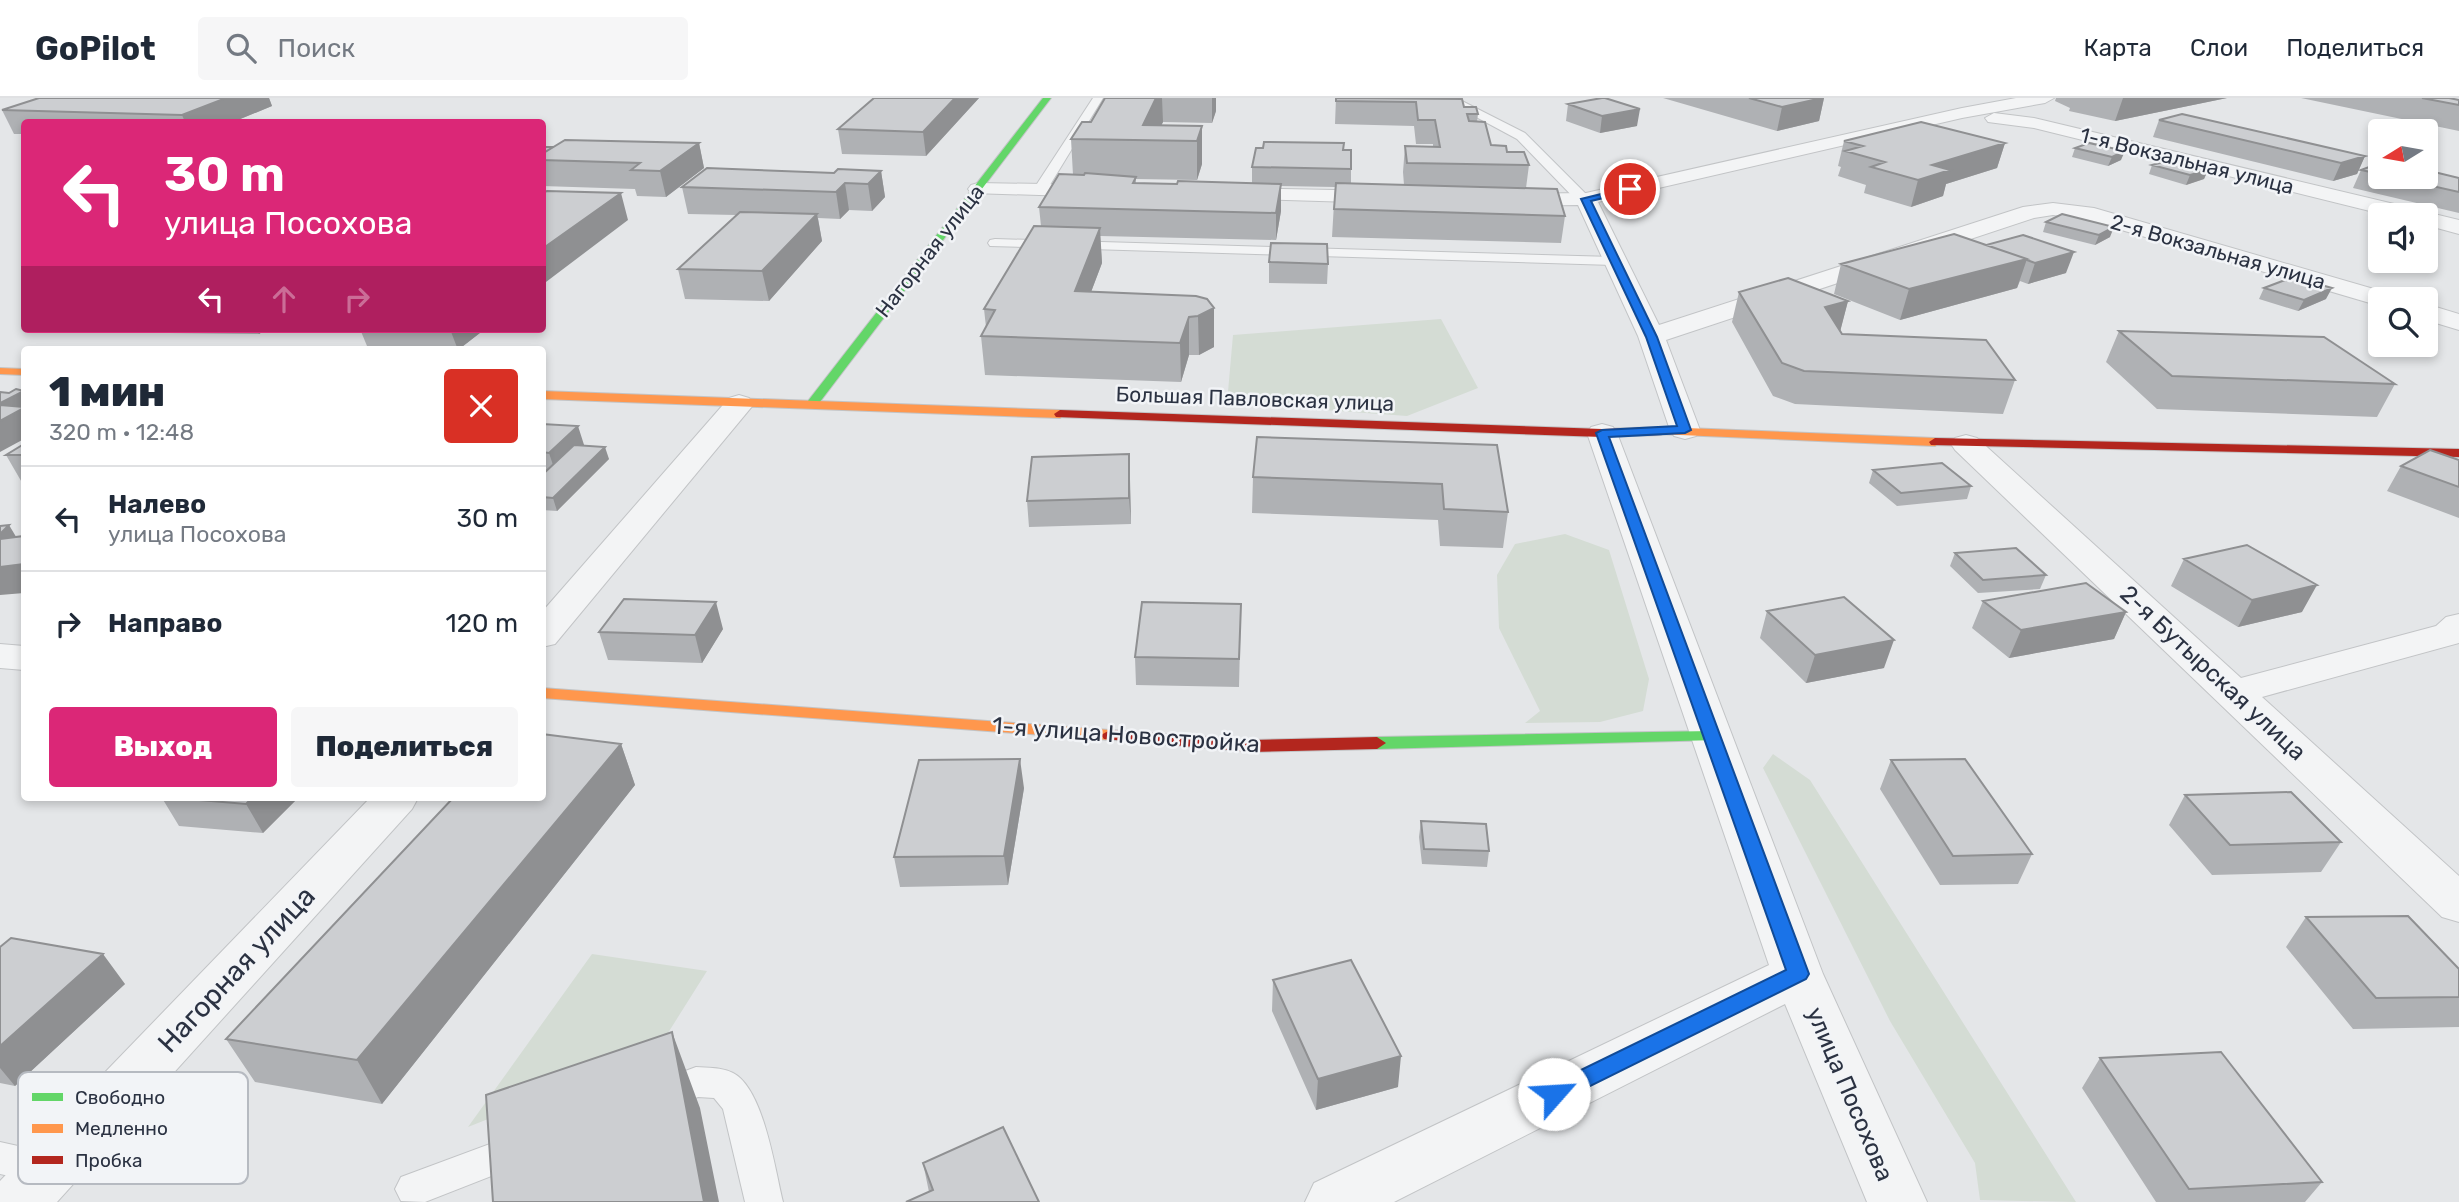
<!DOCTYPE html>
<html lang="ru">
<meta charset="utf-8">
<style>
:root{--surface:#fff;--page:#f6f6f7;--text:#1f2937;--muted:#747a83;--line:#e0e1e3;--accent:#db2777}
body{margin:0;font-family:Rubik,sans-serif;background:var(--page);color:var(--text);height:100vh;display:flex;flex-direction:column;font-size:26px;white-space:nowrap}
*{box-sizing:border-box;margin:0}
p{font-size:23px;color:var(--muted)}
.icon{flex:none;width:38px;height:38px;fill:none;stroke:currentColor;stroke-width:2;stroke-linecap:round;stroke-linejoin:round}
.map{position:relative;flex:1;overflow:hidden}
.drawer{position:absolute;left:21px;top:248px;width:525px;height:455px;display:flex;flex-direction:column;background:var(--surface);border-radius:7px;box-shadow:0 4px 10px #0003}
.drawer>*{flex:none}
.top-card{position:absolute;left:21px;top:21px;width:525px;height:214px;border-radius:7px;box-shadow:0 4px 10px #0003;background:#db2777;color:#fff;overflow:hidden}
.needle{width:46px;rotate:259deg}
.controls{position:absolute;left:2368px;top:21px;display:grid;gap:14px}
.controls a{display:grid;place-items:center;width:70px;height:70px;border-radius:7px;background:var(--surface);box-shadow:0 4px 10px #0003;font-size:35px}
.pin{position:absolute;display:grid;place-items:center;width:60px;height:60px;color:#fff;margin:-30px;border:4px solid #fff;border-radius:50%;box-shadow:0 2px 7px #0007}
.me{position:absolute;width:77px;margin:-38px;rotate:64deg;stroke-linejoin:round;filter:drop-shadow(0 0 5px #0008)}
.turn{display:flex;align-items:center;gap:24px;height:147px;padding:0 28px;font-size:32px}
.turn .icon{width:91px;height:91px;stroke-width:2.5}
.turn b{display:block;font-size:49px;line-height:60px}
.lanes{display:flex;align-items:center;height:66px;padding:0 28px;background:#0003;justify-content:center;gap:35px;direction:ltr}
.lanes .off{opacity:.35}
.round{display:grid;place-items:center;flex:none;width:74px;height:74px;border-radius:7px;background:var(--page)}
.headline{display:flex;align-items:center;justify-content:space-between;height:119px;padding:0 28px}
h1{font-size:42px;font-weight:800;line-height:52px}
.cta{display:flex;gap:14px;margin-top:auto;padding:14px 28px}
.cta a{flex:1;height:80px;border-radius:7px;background:var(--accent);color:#fff;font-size:28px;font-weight:800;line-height:80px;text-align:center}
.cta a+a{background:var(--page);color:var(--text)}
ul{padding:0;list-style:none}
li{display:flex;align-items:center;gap:21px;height:105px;padding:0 28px;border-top:2px solid var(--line)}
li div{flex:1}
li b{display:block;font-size:26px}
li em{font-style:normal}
header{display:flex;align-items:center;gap:42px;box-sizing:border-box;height:98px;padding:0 35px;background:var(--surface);border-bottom:2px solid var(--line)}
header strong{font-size:33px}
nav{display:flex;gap:38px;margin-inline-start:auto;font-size:24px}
.search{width:490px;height:63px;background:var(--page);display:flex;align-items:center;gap:18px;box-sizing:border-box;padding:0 24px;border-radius:7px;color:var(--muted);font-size:26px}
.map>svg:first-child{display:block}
</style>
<header>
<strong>GoPilot</strong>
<div class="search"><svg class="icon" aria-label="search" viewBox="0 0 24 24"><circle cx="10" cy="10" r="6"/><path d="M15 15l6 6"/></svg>Поиск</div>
<nav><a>Карта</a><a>Слои</a><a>Поделиться</a></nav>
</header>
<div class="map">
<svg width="2459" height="1104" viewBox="0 0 2459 1104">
<rect width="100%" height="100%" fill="#e4e6e8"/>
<path fill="#d4dcd4" d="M1441 221 1478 290 1407 318 1227 305 1233 237Z
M1565 436 1609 452 1649 581 1643 613 1600 624 1525 625 1540 613 1499 530 1497 477 1515 446Z
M1773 656 1810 682 2076 1104 1980 1102 1975 1065 1890 923 1763 670Z
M592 856 707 873 656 954 468 1029Z"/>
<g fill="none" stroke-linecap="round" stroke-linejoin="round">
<g stroke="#c2c4c6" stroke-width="2">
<path id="lane" d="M1093 0H1103L1045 95H1035L1033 92Z
M1446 0 1458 1 1525 35 1588 98V104H1578L1517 41 1452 6 1443 5 1441 3Z
M995 141 1613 159 1620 163 1613 167 990 148 988 145 990 142Z
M696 969C708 970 722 969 733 975 764 991 775 1072 783 1104H745L723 1011 714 1000 698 999 661 1013 648 1009 643 998 648 987Z
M522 1034 535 1039 540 1050 535 1061 425 1104 401 1103 395 1091 401 1079Z
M0 1044 63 1058 69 1070 63 1082 50 1087 0 1076Z"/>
</g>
<g stroke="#c2c4c6" stroke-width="2">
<path id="street" d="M2016 0H2054L2045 5 1962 20 1598 104 1659 227 2023 109 2053 105 2094 110 2391 196 2394 201H2380V208L2084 121 2053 117 2034 120 1666 242 1700 332 1696 338 1685 341 1674 338 1670 332 1638 238 1578 107 1508 108 1501 106 1497 102 1501 98 1508 96 1586 95 1962 10Z
M1994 15 2034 20 2411 110 2421 116 2426 114 2459 122V136L2426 127V117H2386L2034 30 1988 24 1985 20Z
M978 85 1102 87 1109 89 1112 93 1109 97 1102 99 971 95 968 91 971 87Z
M1228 90 1385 93 1392 95 1396 99 1392 103 1385 105 1221 100 1218 96 1221 92Z
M2426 206 2459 216V232L2426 222Z
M739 297 749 300 754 306 749 312 555 546 542 549V514L729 300Z
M1602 326 1613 329 1617 335 1823 876 1927 1104H1867L1785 906 1394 1104H1305L1314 1085 1769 867 1587 335 1591 329Z
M1966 337 1977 340 2241 580 2436 528 2446 519 2459 516V545L2262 599 2459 778V824L2442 819 1955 352 1951 346 1955 340Z
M0 546 24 548V572L0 570Z
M370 700H418L412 711 57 1104H0V1083Z"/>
</g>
<g stroke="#c2c4c6" stroke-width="2">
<path id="fast" d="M1043 0H1051L816 309H808V303Z
M1711 633 1717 634 1720 638 1717 642 1377 651 1368 645 1377 639Z"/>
</g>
<g stroke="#c2c4c6" stroke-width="2">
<path id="slow" d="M0 270 24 271V277L0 276Z
M542 293 1060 312 1066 316 1060 320 542 301Z
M1661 329 1935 340 1941 344 1935 348 1657 336V330Z
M542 590 1110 632 1119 637 1110 642 542 600Z"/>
</g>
<g stroke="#c2c4c6" stroke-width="2">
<path id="jam" d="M1060 312 1602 331 1661 329 1667 333 1661 337 1602 339 1056 319 1054 316Z
M1935 340 2459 351V359L1931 347 1929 344Z
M1110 632 1251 642 1377 639 1386 645 1377 651 1251 654 1104 641 1101 637Z"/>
</g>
<use href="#lane" fill="#f3f4f5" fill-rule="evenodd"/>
<use href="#street" fill="#f3f4f5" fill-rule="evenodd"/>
<use href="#fast" fill="#63d668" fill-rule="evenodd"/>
<use href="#slow" fill="#ff974d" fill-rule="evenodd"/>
<use href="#jam" fill="#b3261e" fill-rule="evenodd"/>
</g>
<path fill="#afb1b4" d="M39 0H269L272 8 233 24H24V36H14L2 12Z
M874 0H979L926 58 842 56 838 31Z
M1105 0H1216V13L1212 25 1163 24 1161 27 1202 28V66L1197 82 1136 81V85L1177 86 1252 85V69L1343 52 1351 71V86L1404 87 1403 74 1405 48 1433 49V46H1416L1414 28 1335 26 1336 0H1417L1464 9 1478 16 1477 24 1491 47 1507 54 1529 67 1526 90 1565 118 1561 145 1332 139 1335 89 1281 88V113L1276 142 1100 138 1102 165 1091 194 1196 198 1214 249 1199 257H1189L1181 284 985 277 981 238 986 229 984 211 1041 128 1039 109 1073 77 1071 41 1091 24Z
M1663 0H1824L1819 23 1777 33Z
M2056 0H2227L2115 23 2069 13 2070 10 2055 3Z
M2301 0H2449L2459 2V33Z
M1568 6 1637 28 1600 35 1566 23Z
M2159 22 2365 58 2357 76 2333 83 2153 39Z
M1844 43 2005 45 1997 70 1946 86 1943 98 1911 109 1864 95 1866 87 1838 78 1841 69 1838 68Z
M699 45 704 70 666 99 637 98 635 91 542 88V49Z
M2089 45 2121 62 2108 68 2072 59 2075 50Z
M2380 65V79L2459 80V115L2353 90 2361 72Z
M2152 67 2208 72 2204 81 2186 87 2149 76Z
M881 73 885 99 872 113 849 112 840 121 818 120 822 143 769 203 685 201 678 171 736 117 688 116 682 89 834 75Z
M2046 124 2110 139 2095 147 2043 134Z
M1954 136 2066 175 2028 186 2020 183 2017 190 1900 222 1834 196 1841 166Z
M1269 164 1328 166 1327 186 1269 185Z
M2264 190 2326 201 2298 213 2259 201Z
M1739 194 1848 203 1840 233 1842 236 2015 282 2003 316 1795 306 1773 298 1732 224Z
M167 231H267L259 236 169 235Z
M360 231H485L458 252 367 248Z
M2119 233 2395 286 2377 319 2157 311 2106 264Z
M542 326 609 361 557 413 542 412Z
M24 346V388L6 357Z
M1497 347 1508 414 1503 450 1440 448 1438 422 1252 415 1253 379Z
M1129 356 1131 426 1029 429 1027 403Z
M2459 362V420L2387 393 2401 368Z
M1873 372 1971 388 1967 401 1897 408 1869 385Z
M1955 455 2046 477 2040 491 1978 495 1950 468Z
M2184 461 2302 514 2238 529 2171 488Z
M1983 503 2126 514 2114 541 2009 560 1972 530Z
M1241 506 1239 589 1136 587 1135 559Z
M1767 513 1884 570 1806 585 1760 540Z
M723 531 702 565 608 562 599 534Z
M621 646 635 687 382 1006 255 984 226 941Z
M1891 662 2032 756 2018 786 1940 787 1880 691Z
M1024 690 1008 787 900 789 894 759Z
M2185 697 2341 744 2321 774 2212 777 2169 727Z
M162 700H298L263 735 179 728Z
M1421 723 1489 753 1487 769 1422 766 1419 739Z
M2306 819 2459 871V929L2353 931 2286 849Z
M0 849 125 886 15 988 0 985Z
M1273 882 1398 989 1316 1012 1272 913Z
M2100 960 2322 1084 2305 1104H2156L2082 990Z
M923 1065 1039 1104 929 1094Z"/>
<path fill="#8f9092" d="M226 0H269L272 8 233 24H185L182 17Z
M955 0H979L926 58 923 34Z
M1156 0H1162L1163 24 1154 43 1143 27Z
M1212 0H1216V13L1212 25Z
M1822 0H1824L1819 23 1777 33 1782 9Z
M2123 0H2227L2115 23Z
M1640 11 1637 28 1600 35 1602 18Z
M1202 28V66L1197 82V43Z
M699 45 704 70 666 99 660 73Z
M2005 45 1997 70 1946 86 1943 98 1911 109 1918 82 1932 67Z
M2125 53 2121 62 2108 68 2112 59Z
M2365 58 2357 76 2333 83 2341 65Z
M2208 72 2204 81 2186 87 2190 77Z
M881 73 885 99 872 113 868 86Z
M845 85 849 112 840 121 836 94Z
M1281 86V113L1276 142V115Z
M621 95 628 122 542 187V151Z
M817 116 822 143 769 203 762 173Z
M2114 129 2110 139 2095 147 2099 137Z
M1100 130 1102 165 1077 231 1075 193Z
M2074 154 2066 175 2028 186 2035 165Z
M2027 161 2017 190 1900 222 1909 191Z
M2332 190 2326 201 2298 213 2304 202Z
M1848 203 1840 234 1825 209Z
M1214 210V249L1199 257 1198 218Z
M1189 219V257L1181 284 1180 245Z
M256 231H267L259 236Z
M450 231H485L458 252Z
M24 293V341L0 354V305Z
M578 328 586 353 557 379 549 355Z
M605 349 609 361 557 413 553 400Z
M1129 356 1130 381 1131 426 1129 400Z
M9 427 24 452V495L0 497V436Z
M2317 487 2302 514 2238 529 2252 502Z
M716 504 723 531 702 565 695 537Z
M2126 514 2114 541 2009 560 2021 532Z
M1894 542 1884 570 1806 585 1815 557Z
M621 646 635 687 382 1006 357 962Z
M1020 661 1024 690 1008 787 1004 758Z
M252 700H298L263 735 246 706Z
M103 856 125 886 15 988 0 970V948Z
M672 934 700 1010 719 1104H704Z
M1401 958 1398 989 1316 1012 1318 981Z"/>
<path fill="#ccced1" stroke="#8f9092" stroke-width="2" d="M39 0H226L182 17 2 12Z
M874 0H955L923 34 838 31Z
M1105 0H1156L1143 27 1202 28 1197 43 1071 41 1082 24H1091Z
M1336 0 1462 1 1464 9H1476L1478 16H1467L1469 23 1485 24 1491 47 1506 48 1507 54H1524L1529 67 1407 65 1405 48 1440 49 1435 22H1418L1416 4 1336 3Z
M1602 0H1605L1640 11 1602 18 1568 6Z
M1749 0H1822L1782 9Z
M2422 0H2449L2459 2V7Z
M2182 16 2365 58 2341 65 2159 22Z
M1921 24 2005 45 1932 67 1950 72 1918 82 1871 69 1885 64 1845 53 1863 48 1844 43Z
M565 42 699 45 660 73 631 72 640 65 542 62V56Z
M1264 44 1344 45 1343 52H1351V71L1252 69 1256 50H1263Z
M2089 45 2125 53 2112 59 2075 50Z
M542 49H553L542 56Z
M2171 62 2208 72 2190 77 2152 67Z
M2380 65V76L2361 72Z
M707 70 834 75 838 71 881 73 868 86 845 85 836 94 682 89Z
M2426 72 2459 80V94L2392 79H2426Z
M1085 75 1136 79 1133 85 1177 86 1178 83 1281 86 1276 115 1039 109 1059 76 1084 77Z
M1336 85 1557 91 1565 118 1334 111Z
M547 93 621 95 542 151V95Z
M740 114 817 116 762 173 678 171Z
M2062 116 2114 129 2099 137 2046 124Z
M1034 128 1100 130 1075 193 1196 198 1207 201 1214 210 1198 218 1189 219 1180 245 981 238 995 212 984 211Z
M1954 136 2027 161 1909 191 1841 166Z
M2023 137 2074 154 2035 165 2027 162V161L1986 147Z
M1271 145 1327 146 1328 166 1269 164Z
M2293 179 2332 190 2304 202 2264 190Z
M1788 180 1848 203 1825 209 1842 236 1986 242 2015 282 1804 273 1782 265 1739 194Z
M2119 233 2324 239 2395 286 2172 278Z
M16 291 24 293 0 305V294L9 295Z
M0 307 24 309V310L0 323Z
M542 326 578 328 549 355 542 354Z
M1257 339 1497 347 1508 414 1444 411 1442 386 1253 379Z
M24 346V357H6Z
M574 347 605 349 553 400 542 399V377Z
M2430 352 2459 362V389L2401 368Z
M1129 356V400L1027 403 1032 359Z
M1942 365 1971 388 1901 395 1873 372Z
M9 427 0 436V428Z
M24 438V466L0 469V441Z
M2247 447 2317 487 2252 502 2184 461Z
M2016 450 2046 477 1983 482 1955 455Z
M2086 485 2126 514 2021 532 1983 503Z
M1844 499 1894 542 1815 557 1767 513Z
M624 501 716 504 695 537 599 534Z
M1142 504 1241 506 1239 561 1135 559Z
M542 636 621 646 357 962 226 941 453 700H542Z
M1020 661 1004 758 894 759 919 662Z
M1965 661 2032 756 1953 758 1891 662Z
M2291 694 2341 744 2230 747 2185 697Z
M176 700H252L246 706Z
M1421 723 1486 726 1489 753 1424 751Z
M2408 818 2459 871V899L2376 900 2306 819Z
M11 840 103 856 0 948V849Z
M1351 862 1401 958 1318 981 1273 882Z
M672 934 704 1104H493L486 997Z
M2221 954 2322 1084 2189 1091 2100 960Z
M1003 1029 1039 1104H906L933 1092 923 1065Z"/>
<path fill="#1a73e8" stroke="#114b97" stroke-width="2" d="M1630 89 1633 93 1591 103 1657 239 1691 332 1685 335 1609 339 1809 876 1806 881 1554 1006 1546 1003 1543 996 1546 989 1786 872 1596 335 1602 332 1677 328 1646 239 1581 101Z"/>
<g text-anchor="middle" stroke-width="5" stroke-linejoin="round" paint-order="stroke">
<g font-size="21" fill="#2b3242" stroke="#f2f4f7">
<text transform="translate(2187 63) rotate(14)" y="7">1-я Вокзальная улица</text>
<text transform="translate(930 153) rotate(-52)" y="7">Нагорная улица</text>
<text transform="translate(2218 154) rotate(16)" y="7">2-я Вокзальная улица</text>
<text transform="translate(1255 301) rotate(2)" y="7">Большая Павловская улица</text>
</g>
<g font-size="24" fill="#2b3242" stroke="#f2f4f7">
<text transform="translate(2213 575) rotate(43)" y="8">2-я Бутырская улица</text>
<text transform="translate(1126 637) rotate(4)" y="8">1-я улица Новостройка</text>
<text transform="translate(1850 996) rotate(67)" y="8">улица Посохова</text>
</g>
<g font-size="28" fill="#2b3242" stroke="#f2f4f7">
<text transform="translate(236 871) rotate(-47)" y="10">Нагорная улица</text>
</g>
</g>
<rect x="18" y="974" width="230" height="112" rx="10" fill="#f2f4f7" stroke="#b6bac1" stroke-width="2"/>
<rect x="32" y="995" width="31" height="8" fill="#63d668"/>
<rect x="32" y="1026" width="31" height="9" fill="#ff974d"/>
<rect x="32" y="1058" width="31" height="8" fill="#b3261e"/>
<g font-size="19" fill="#2b3242">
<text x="75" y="1006">Свободно</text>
<text x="75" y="1037">Медленно</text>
<text x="75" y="1069">Пробка</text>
</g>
</svg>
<div class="controls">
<a><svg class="needle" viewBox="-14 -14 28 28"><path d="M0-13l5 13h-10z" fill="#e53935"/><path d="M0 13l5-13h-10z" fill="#747a83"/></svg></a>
<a><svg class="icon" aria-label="sound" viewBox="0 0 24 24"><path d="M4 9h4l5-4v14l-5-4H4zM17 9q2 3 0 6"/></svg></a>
<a><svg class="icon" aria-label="search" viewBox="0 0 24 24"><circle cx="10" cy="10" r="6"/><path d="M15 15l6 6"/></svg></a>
</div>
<div class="pin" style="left:1630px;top:91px;background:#d93025"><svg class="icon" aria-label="arrive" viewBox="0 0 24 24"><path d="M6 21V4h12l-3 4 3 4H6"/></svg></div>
<svg class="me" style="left:1554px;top:996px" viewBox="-20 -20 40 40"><circle r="19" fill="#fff"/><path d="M0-13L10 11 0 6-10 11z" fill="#1a73e8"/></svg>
<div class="top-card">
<div class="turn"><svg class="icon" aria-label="left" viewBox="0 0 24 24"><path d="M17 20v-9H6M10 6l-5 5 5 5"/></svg><div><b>30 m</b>улица Посохова</div></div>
<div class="lanes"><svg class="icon" aria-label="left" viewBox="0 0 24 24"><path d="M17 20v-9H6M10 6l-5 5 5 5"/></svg><svg class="icon off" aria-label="ahead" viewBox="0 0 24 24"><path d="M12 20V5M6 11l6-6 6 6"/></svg><svg class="icon off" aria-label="right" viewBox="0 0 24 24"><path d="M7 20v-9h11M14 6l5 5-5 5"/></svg></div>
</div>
<section class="drawer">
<div class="headline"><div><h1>1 мин</h1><p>320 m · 12:48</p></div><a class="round" style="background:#d93025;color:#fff"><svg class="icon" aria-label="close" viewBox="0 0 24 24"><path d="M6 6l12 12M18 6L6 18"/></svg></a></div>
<ul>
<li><svg class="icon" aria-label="left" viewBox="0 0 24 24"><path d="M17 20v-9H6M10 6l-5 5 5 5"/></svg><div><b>Налево</b><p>улица Посохова</p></div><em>30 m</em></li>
<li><svg class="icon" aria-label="right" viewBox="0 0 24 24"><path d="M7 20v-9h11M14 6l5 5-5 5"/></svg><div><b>Направо</b></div><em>120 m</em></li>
</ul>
<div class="cta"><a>Выход</a><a>Поделиться</a></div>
</section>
</div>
